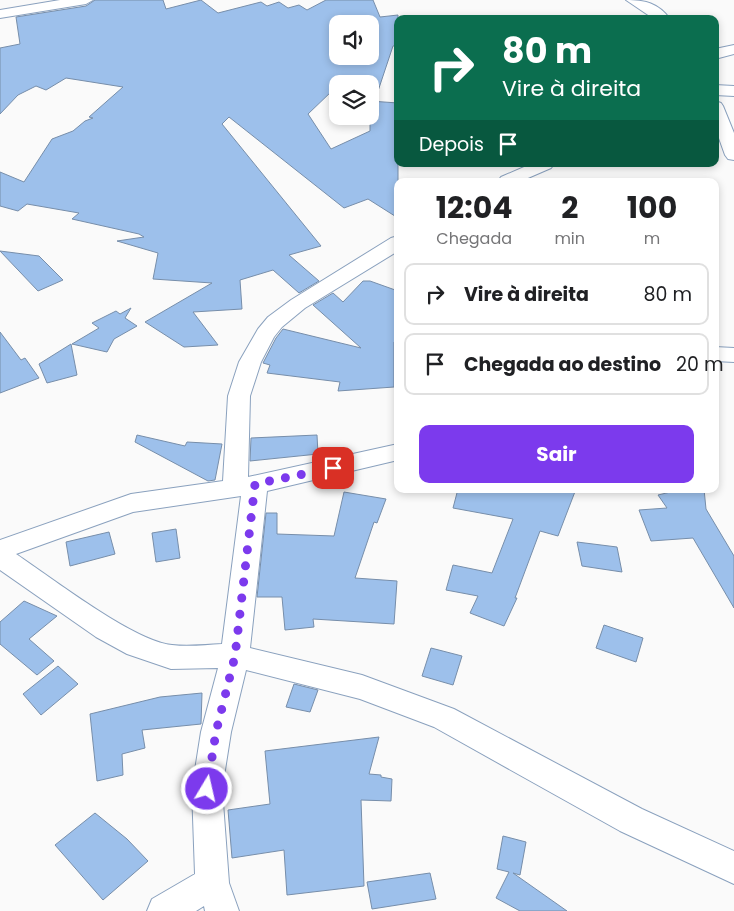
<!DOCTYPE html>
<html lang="pt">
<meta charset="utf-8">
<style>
:root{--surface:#fff;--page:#f2f2f2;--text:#202124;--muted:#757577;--line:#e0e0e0;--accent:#7c3aed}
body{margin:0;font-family:Poppins,sans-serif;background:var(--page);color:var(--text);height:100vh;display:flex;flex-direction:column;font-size:19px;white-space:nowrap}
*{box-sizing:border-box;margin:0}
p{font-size:16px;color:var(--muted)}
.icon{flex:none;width:28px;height:28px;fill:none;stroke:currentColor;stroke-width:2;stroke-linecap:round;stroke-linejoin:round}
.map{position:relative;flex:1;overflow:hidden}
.panel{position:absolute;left:394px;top:178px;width:325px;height:315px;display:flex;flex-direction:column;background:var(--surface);border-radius:10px;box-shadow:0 2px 8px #0003}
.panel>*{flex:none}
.guide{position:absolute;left:394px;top:15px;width:325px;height:152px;border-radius:10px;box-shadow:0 2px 8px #0003;background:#0b6e4f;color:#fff;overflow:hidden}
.fabs{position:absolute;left:329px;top:15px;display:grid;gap:10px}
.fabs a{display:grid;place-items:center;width:50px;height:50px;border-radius:10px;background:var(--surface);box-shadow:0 2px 8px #0003;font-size:25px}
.pin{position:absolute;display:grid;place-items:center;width:42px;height:42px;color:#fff;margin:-21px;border-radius:10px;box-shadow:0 2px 8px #0006}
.me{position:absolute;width:55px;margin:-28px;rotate:9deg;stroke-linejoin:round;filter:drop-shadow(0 0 4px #0008)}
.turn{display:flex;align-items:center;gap:18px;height:105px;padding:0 25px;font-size:22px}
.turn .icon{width:65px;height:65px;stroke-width:2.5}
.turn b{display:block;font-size:35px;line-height:42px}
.then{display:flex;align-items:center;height:48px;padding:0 25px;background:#0003;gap:10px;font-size:19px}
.eta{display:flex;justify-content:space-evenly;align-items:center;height:85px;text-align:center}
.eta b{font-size:30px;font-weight:700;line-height:35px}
.primary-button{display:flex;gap:10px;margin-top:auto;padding:10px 25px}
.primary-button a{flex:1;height:58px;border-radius:10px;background:var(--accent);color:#fff;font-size:20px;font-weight:700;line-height:58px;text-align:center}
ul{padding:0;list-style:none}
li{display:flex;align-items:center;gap:15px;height:62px;margin:0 10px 8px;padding:0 15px;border:2px solid var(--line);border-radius:10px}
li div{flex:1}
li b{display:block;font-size:19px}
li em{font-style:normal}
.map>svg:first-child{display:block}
</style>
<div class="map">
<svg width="734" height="911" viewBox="0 0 734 911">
<rect width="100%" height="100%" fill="#fafafa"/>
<path fill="#9dc0eb" stroke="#778eaa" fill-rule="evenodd" d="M95 0H163L166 9 201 0 218 13 261 2 267 6 279 2 288 8 299 5 307 10 326 0H373L380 17 398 15V45L393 46 378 91H370V84H338V91H332L308 114 331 149 370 131V101L398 103V218L368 199 344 208 229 117 222 124 321 246 289 255 319 281 299 293 273 270 240 280 242 309 193 312 218 345 184 347 145 322 212 283 153 279 158 253 117 241 144 237 139 234 72 219 79 213 27 204 18 211 0 206V172L24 182 52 139 73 131 85 121 93 118 89 117 123 87 66 78 46 90 36 86 18 95 0 114V48L20 44 16 17 86 6ZM338 24H370V56H338Z
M0 251 39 256 63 280 38 291Z
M363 281H370L398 291V343L394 342V387L338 391 340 382 267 373 270 365 263 363 276 338 283 329 361 348 313 305 333 293 343 302Z
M131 308 125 318 137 326 114 339 107 352 72 344 99 328 92 323 116 311 120 314Z
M0 332 21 360 25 358 39 378 0 393Z
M71 344 77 375 47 383 39 364Z
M137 435 185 446 187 442 222 444 215 480 208 481 135 442Z
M317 435 318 454 250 461 251 438Z
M458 489H576L558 536 540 531 515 598H517L504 626 470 613 478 596 446 590 453 565 492 573 513 519 453 508Z
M683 489H704L706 509 734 556V608L693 538 651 541 639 510 667 508 658 495Z
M344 492 386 499 377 523 374 522 355 578 397 581 394 624 313 619 314 627 285 630 282 597H257L266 513H277V534L334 536Z
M176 529 180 558 156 562 152 533Z
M109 532 115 554 70 566 66 542Z
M577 542 617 547 622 572 582 566Z
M24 601 57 616 29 639 54 661 37 675 0 644V622Z
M604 625 643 638 636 662 596 648Z
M431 648 462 656 453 685 422 676Z
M58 666 78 684 41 715 23 694Z
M294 684 318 690 310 712 286 707Z
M202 693 201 724 142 730 145 748 122 754 123 775 97 781 90 714 160 697Z
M379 737 369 774 381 775V777L392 779 391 801 361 800 364 886 287 895 284 850 232 858 228 810 270 804 265 751Z
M95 813 127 839 148 861 103 900 55 845Z
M503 836 526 842 520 875 513 873 567 911H520L496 898 509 872 497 869Z
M430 873 436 899 372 909 367 882Z"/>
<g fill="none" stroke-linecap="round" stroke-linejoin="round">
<g stroke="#8aa1be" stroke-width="2">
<path id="street" d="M60 0H93L86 4 0 18V10Z
M626 0C645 0 658 3 670 19H654Z
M734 45V54L715 59V49Z
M715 85 734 86V96L715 95Z
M715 101 721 103 723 106 734 133V160L728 159 725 155 715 127Z
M531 164H554L551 168 521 181H498L501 177Z
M398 236V251L305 308 282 327 274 337 261 362 250 396 248 477 398 444V460L267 491 250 648 362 675 454 709 642 809 734 851V884L620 831 434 727 360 699 246 670 231 732 222 789 229 883 239 911H205L204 906 196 911H147L152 899 195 874 192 789 201 732 218 668 171 669 127 654 96 637 0 570V540L131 494 223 481 228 396 239 362 258 329 268 317 291 300 391 238ZM241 496 222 644C206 645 188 647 172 645 133 641 52 578 16 554L133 512Z
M715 347 734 348V362L715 361Z"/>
</g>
<use href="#street" fill="#fff" fill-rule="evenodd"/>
</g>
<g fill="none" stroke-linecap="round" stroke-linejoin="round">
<path stroke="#7c3aed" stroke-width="9" stroke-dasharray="0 16.2" d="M207 789 216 732 235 656 255 484 333 468"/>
</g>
</svg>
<div class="fabs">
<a><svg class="icon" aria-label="sound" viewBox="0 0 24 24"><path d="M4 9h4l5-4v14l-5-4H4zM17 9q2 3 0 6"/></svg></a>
<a><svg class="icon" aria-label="layers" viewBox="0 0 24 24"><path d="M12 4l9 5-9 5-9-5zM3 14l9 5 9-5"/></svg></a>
</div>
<div class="pin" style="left:333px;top:468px;background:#d93025"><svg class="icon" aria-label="arrive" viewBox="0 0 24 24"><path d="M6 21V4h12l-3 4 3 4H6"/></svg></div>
<svg class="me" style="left:207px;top:789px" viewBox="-20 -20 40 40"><circle r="17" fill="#7c3aed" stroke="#fff" stroke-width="3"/><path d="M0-11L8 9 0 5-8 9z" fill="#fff"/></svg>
<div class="guide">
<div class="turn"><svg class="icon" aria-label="right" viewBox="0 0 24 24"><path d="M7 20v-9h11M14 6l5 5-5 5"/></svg><div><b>80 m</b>Vire à direita</div></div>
<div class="then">Depois<svg class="icon" aria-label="arrive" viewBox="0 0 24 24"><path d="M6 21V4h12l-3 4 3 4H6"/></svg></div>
</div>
<section class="panel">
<div class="eta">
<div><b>12:04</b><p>Chegada</p></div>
<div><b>2</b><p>min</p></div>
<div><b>100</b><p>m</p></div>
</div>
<ul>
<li><svg class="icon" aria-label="right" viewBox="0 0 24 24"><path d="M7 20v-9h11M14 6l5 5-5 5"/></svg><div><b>Vire à direita</b></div><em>80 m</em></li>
<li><svg class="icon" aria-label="arrive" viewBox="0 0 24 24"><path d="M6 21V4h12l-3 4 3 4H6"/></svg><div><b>Chegada ao destino</b></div><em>20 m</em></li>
</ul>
<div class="primary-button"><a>Sair</a></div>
</section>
</div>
